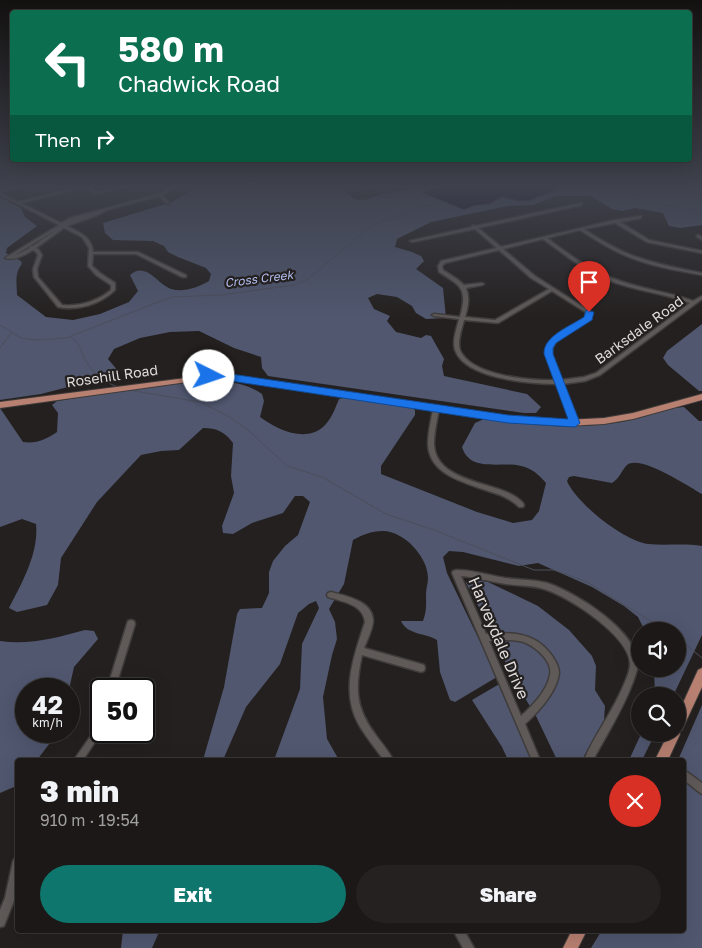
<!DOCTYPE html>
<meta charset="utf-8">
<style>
:root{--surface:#1b1817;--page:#242120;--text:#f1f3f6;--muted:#a0a0a1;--line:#393736;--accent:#0f766e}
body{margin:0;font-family:"Golos Text",sans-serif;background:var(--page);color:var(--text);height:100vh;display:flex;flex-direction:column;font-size:19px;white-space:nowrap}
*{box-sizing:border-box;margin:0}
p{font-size:16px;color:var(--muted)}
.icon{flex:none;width:28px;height:28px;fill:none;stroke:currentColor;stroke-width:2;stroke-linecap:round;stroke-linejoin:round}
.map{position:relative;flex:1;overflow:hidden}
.drawer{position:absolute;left:15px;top:758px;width:671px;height:175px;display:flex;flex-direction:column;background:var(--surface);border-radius:5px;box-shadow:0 5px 20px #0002,0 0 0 1px var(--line)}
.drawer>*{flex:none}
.guide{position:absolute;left:10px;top:10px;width:682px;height:152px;border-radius:5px;box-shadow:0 5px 20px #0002,0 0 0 1px var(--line);background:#0b6e4f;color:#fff;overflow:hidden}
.tools{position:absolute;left:631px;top:622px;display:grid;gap:10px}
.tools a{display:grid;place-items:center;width:55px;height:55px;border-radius:50%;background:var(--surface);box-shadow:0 5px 20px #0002,0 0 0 1px var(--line);font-size:25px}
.speed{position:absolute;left:15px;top:678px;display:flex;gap:10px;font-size:25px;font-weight:700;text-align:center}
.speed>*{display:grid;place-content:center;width:65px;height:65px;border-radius:50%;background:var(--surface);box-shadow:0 5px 20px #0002,0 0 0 1px var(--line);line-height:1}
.speed small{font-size:12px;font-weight:400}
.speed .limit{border:2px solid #111;border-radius:8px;background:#fff;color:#111}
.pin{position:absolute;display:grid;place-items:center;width:42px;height:42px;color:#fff;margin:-51px -21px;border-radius:50% 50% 50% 0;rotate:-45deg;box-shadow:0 0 5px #0007}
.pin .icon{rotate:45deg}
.me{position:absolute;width:55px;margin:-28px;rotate:94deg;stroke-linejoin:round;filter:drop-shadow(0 0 4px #0008)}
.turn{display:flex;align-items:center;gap:18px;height:105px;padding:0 25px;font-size:22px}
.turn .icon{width:65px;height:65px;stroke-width:2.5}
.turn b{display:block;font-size:35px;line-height:42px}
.then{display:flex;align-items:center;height:48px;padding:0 25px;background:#0003;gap:10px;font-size:19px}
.round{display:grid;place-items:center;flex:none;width:52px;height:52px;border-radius:26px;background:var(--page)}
.overview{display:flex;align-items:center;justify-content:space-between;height:85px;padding:0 25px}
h1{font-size:30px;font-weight:800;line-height:38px}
.button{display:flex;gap:10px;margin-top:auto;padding:10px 25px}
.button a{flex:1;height:58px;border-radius:30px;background:var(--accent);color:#fff;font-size:20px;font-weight:800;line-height:58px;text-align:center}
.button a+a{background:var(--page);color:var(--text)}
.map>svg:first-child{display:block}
</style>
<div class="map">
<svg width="702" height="948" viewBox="0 0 702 948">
<rect width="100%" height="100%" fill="#24201f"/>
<path fill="#50576f" d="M198 186H338L355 199 364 200 385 193 432 186H702V225L680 228 669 226 663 213 635 208 622 211 612 209 590 196H556L533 205 508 206 431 222 397 239 395 247 412 252 421 256 424 261 416 269 443 288 446 318 426 319 416 313 412 306 397 297 377 294 368 298 374 309 390 316 387 321 396 332 421 338 426 335 431 336 444 359 442 366 444 376 527 394 541 407 536 413H524L268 376 262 368 261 357 234 348 199 331 170 332 140 338 114 349 108 359 119 372 111 376 41 394 0 400V197L21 208 25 217 37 226 7 248 6 253 21 261 22 264C14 273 17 285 17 295L46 317 73 320 100 314 129 302 138 291 130 275C146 261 157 284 171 289 184 293 198 287 209 281L211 274 206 268 178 257 168 252 164 246 153 241 113 240 105 233 103 223 172 202Z
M702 324V391H699L668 365 663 358 667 351Z
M194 380C215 380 245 381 262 394L264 401 260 417C276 429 305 443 323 427 331 420 335 409 339 399L346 397 410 406 415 410V415L381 466V474L477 512 513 523 532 520 539 511 546 483C539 475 532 468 521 466 501 461 470 473 462 447L475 423 484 419C530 424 575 430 621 422 643 419 663 408 684 407L699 421H702V494C689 487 640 454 627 465 621 471 620 478 612 483L574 476 569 477 567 481C576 503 624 541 648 544 666 546 684 543 702 546V635L673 696H655L654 669H678V631H645L638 617 624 606 592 587 538 563 519 566 463 552 449 551 443 557 447 573 497 677 455 702 450 700 440 672 437 640C426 633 407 635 401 621H423C427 610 426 604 426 594 426 589 428 583 428 578 428 557 404 531 383 531 371 531 362 535 353 540L344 584 329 609 335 622 337 639 332 655 323 697 327 739 339 760H274L300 689 302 644 319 608 316 601 309 604 298 613 280 664 246 707 223 760H203L224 687 237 614 240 609 262 608 269 593V572L273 561 285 546 298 535 310 502 303 496H295L283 513 252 523 233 534 223 533 222 526 234 493 231 476 233 443C225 432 217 428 203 428L179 450 161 451 141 455 97 502 61 558 58 585 47 605 17 612 9 608C22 583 39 553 36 524L22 519 0 527V408L23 442C37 444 46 439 57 432L58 413 52 405 57 401Z
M469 579 488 582 538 606 569 630 592 656 596 666 595 690 605 706 604 720 584 756 585 760H557L536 716 512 677 489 626 466 583Z
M85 630 94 631 98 639 74 667 70 685 73 710 69 717V689H26V731H59L37 760H18L17 782 14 787 0 793V641C30 645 56 638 85 630Z
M501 683 532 760H508L502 747 472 700Z
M702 705V948H591L602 930H684V760H678Z
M641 734H655L642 760H629Z
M123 930H160L152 948H121Z"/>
<path fill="#0d1124" stroke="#4c4e5b" d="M444 186H561L554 191 529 201H517L502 197 490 204 474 206 464 210 420 192Z"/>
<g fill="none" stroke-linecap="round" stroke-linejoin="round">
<path stroke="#4c4e5b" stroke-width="1" d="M587 186C623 199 664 204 702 213
M0 325 21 338 37 340 66 338 171 297 221 295 294 285 308 279 371 226 411 210 442 201
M70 337C80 342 80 350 85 359 92 373 104 382 118 387
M0 348 11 333
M129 390 200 402 228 416 248 430 287 466 322 477 386 514 434 530 534 570H554L587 582 667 631
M678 638 702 658"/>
<g stroke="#3f3c3b" stroke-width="3">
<path id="minor" d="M19 186H25L0 192V190Z
M82 186H88L96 192 124 186H130L95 194 85 187 21 203 61 223 70 218 155 195 173 186H177L162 195 169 202V204H167L159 196 107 210 98 215 67 226C79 232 92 237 93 252H138L186 275V277H182L136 254H93L92 266 100 273 115 283V290C101 304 78 311 58 307L34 277 33 269 38 255 36 252 33 250C25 255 14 261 5 258L59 225 0 195V193L18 202ZM64 228 82 237 89 248 88 266 96 275 111 285V290C98 301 79 307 62 305L38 277 37 269 42 255 39 250 36 248ZM56 230 33 246H30L29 247 30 248 28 249 13 256Z
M257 186H261L263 187 261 188Z
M357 186 366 187 380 186 366 189Z
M581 203H582V205L478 228 501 247 615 220 641 216V218L620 222 649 240 702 251V253L647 242 615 223 584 229C602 241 620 252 640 258 660 265 681 269 702 273V275C676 270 648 266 624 255 608 248 594 239 580 230L547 238C567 253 588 269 612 278 638 289 667 291 693 301L702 296V299L600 375 585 381 563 384 578 423 575 425 572 423 557 384C531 384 465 379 455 350 452 340 457 328 459 319L434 316 432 315 434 314 460 317C468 288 461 286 439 272L438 266 441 261 497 248 475 229 412 242 410 241 472 227 473 225 476 226ZM543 239C564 254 584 271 608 280 635 291 664 293 690 303L596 373 584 377 561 380C559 372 553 362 552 354 549 338 580 326 591 319V312L535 276 503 249ZM499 250 531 278 549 289 495 320 465 317C468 307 470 298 466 288L482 285 484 284 482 283 464 285 457 279 443 270 442 266 445 263ZM552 291 587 313V317C575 324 544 337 546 354 547 361 553 372 556 380 532 381 471 376 460 350 457 341 462 329 464 320L498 323Z
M697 235H699L702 237V240L697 237Z
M436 407 439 409C437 421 434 432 434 444 435 473 470 480 492 487 504 491 515 494 523 503L524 505 523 507H519C510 498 499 494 488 491 464 482 429 475 428 444 428 432 431 421 433 409Z
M456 570C473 570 488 575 505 578 519 580 533 579 547 583 575 592 636 630 638 663 638 669 635 676 633 682 623 709 607 734 593 760H584C594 736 611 714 622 689 625 682 630 672 630 664 630 636 568 596 544 589 532 585 519 586 506 584 491 582 476 577 461 576L486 634C510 632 533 632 549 652 554 658 559 666 559 673 557 692 538 712 525 724L540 760H532L452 573 453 571ZM503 640C511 640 519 640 526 643 537 648 553 662 550 675 547 691 533 705 521 716L489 641Z
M331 592C346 596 374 601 373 622 372 630 367 641 364 648L421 664 424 665 425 668 424 671 421 672 362 655C355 688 355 707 375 734 381 743 389 751 393 760H384C375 748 366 737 359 725 340 691 354 656 365 622 363 604 343 602 328 597L327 595 328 593Z
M131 620 134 621 135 624 115 689H107L127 624 128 621Z
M101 714V730L99 736 83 760H74L92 734 98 715Z
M684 771 687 772 702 783V794L699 792 684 780Z
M18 856V886L15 898 4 926 0 927V910L5 898 13 861 15 858Z
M453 930H464L474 948H463Z"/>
</g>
<g stroke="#3f3c3b" stroke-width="2">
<path id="major" d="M209 375 231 376 508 416 565 420 604 418 633 413 702 394V400L633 419 604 424 565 426 508 422 231 380 209 379 0 408V402Z
M702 668V687L682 730 679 732 680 734 668 760H655L668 734H678V714L698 670Z
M572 930H587L578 948H563Z"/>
</g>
<use href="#minor" fill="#5f5a58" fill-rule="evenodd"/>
<use href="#major" fill="#b88071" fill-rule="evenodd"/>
</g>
<linearGradient id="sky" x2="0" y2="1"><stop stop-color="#141211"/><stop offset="0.58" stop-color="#3f424d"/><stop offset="1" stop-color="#3f424d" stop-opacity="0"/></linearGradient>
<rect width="702" height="319" fill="url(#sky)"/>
<path fill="#1a73e8" stroke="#114b97" d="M586 310 594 312 592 320 556 343 553 348V354L580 423 575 427 508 423 231 381 209 380 204 376 209 373 231 374 508 415 568 419 544 354C543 336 571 326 584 317Z"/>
<g text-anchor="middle" stroke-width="4.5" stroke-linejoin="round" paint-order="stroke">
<g font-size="12" font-style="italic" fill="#b1beef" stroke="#24201f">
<text transform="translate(259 279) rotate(-7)" y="4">Cross Creek</text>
</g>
<g font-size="14" fill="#dedbda" stroke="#24201f">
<text transform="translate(639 330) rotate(-36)" y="5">Barksdale Road</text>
<text transform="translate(112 376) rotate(-8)" y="5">Rosehill Road</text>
</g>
<g font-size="16" fill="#dedbda" stroke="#24201f">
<text transform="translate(499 638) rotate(67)" y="6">Harveydale Drive</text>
</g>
</g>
</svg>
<div class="tools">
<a><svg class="icon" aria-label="sound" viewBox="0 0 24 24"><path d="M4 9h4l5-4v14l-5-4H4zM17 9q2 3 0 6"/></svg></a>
<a><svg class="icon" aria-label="search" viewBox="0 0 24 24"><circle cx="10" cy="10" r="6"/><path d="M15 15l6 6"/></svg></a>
</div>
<div class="speed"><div>42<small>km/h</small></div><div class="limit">50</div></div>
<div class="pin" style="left:589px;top:312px;background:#d93025"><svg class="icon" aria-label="arrive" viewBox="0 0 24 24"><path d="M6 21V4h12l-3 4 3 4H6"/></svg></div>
<svg class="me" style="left:209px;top:376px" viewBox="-20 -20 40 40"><circle r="19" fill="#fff"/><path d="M0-13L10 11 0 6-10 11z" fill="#1a73e8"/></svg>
<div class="guide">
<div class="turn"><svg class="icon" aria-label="left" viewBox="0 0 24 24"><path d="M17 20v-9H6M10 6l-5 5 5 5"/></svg><div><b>580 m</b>Chadwick Road</div></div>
<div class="then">Then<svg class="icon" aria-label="right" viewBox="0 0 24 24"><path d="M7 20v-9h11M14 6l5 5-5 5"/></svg></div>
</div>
<section class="drawer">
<div class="overview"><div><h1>3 min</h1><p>910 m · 19:54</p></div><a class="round" style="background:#d93025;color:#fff"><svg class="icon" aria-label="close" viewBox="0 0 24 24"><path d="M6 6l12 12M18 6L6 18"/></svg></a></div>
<div class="button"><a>Exit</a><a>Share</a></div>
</section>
</div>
